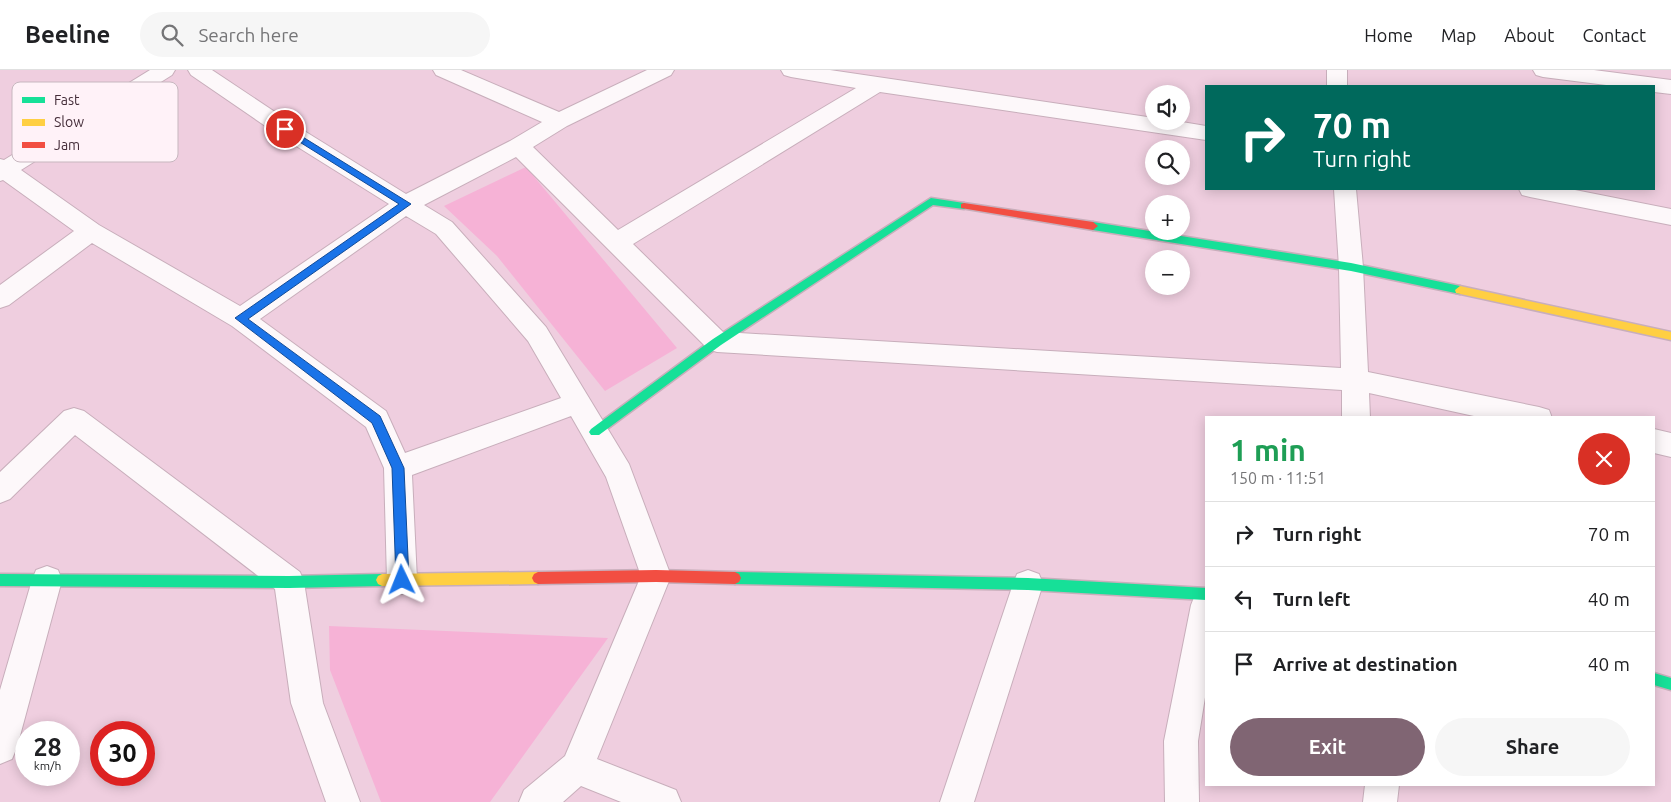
<!DOCTYPE html>
<meta charset="utf-8">
<style>
:root{--surface:#fff;--page:#f6f6f6;--text:#202124;--muted:#757577;--line:#e0e0e0;--accent:#806573}
body{margin:0;font-family:Ubuntu,sans-serif;background:var(--page);color:var(--text);height:100vh;display:flex;flex-direction:column;font-size:19px;white-space:nowrap}
*{box-sizing:border-box;margin:0}
p{font-size:16px;color:var(--muted)}
.icon{flex:none;width:28px;height:28px;fill:none;stroke:currentColor;stroke-width:2;stroke-linecap:round;stroke-linejoin:round}
.map{position:relative;flex:1;overflow:hidden}
.panel{position:absolute;left:1205px;top:346px;width:450px;height:370px;display:flex;flex-direction:column;background:var(--surface);border-radius:0px;box-shadow:0 2px 12px #0003}
.panel>*{flex:none}
.guide{position:absolute;left:1205px;top:15px;width:450px;height:105px;border-radius:0px;box-shadow:0 2px 12px #0003;background:#00695c;color:#fff;overflow:hidden}
.fabs{position:absolute;left:1145px;top:15px;display:grid;gap:10px}
.fabs a{display:grid;place-items:center;width:45px;height:45px;border-radius:50%;background:var(--surface);box-shadow:0 2px 12px #0003;font-size:25px}
.speed{position:absolute;left:15px;top:651px;display:flex;gap:10px;font-size:25px;font-weight:700;text-align:center}
.speed>*{display:grid;place-content:center;width:65px;height:65px;border-radius:50%;background:var(--surface);box-shadow:0 2px 12px #0003;line-height:1}
.speed small{font-size:12px;font-weight:400}
.speed .limit{border:8px solid #d22;background:#fff;color:#111}
.pin{position:absolute;display:grid;place-items:center;width:42px;height:42px;color:#fff;margin:-21px;border:2px solid #fff;border-radius:50%;box-shadow:0 1px 5px #0007}
.me{position:absolute;width:55px;margin:-28px;rotate:358deg;stroke-linejoin:round;filter:drop-shadow(0 0 4px #0008)}
.turn{display:flex;align-items:center;gap:18px;height:105px;padding:0 25px;font-size:22px}
.turn .icon{width:65px;height:65px;stroke-width:2.5}
.turn b{display:block;font-size:35px;line-height:42px}
.round{display:grid;place-items:center;flex:none;width:52px;height:52px;border-radius:26px;background:var(--page)}
.head{display:flex;align-items:center;justify-content:space-between;height:85px;padding:0 25px}
h1{font-size:30px;font-weight:600;line-height:38px;color:#1e9e55}
.cta{display:flex;gap:10px;margin-top:auto;padding:10px 25px}
.cta a{flex:1;height:58px;border-radius:30px;background:var(--accent);color:#fff;font-size:20px;font-weight:600;line-height:58px;text-align:center}
.cta a+a{background:var(--page);color:var(--text)}
ul{padding:0;list-style:none}
li{display:flex;align-items:center;gap:15px;height:65px;padding:0 25px;border-top:1px solid var(--line)}
li div{flex:1}
li b{display:block;font-size:19px}
li em{font-style:normal}
header{display:flex;align-items:center;gap:30px;box-sizing:border-box;height:70px;padding:0 25px;background:var(--surface);border-bottom:1px solid var(--line)}
header strong{font-size:24px}
nav{display:flex;gap:28px;margin-inline-start:auto;font-size:18px}
.search{width:350px;height:45px;background:var(--page);display:flex;align-items:center;gap:12px;box-sizing:border-box;padding:0 18px;border-radius:28px;color:var(--muted);font-size:19px}
.map>svg:first-child{display:block}
</style>
<header>
<strong>Beeline</strong>
<div class="search"><svg class="icon" aria-label="search" viewBox="0 0 24 24"><circle cx="10" cy="10" r="6"/><path d="M15 15l6 6"/></svg>Search here</div>
<nav><a>Home</a><a>Map</a><a>About</a><a>Contact</a></nav>
</header>
<div class="map">
<svg width="1671" height="732" viewBox="0 0 1671 732">
<rect width="100%" height="100%" fill="#efcedf"/>
<path fill="#f6b2d6" d="M526 97 677 278 605 321 497 186 444 136Z
M329 556 608 568 490 732H381L330 600Z"/>
<g fill="none" stroke-linecap="round" stroke-linejoin="round">
<g stroke="#c8aebb" stroke-width="2">
<path id="street" d="M150 0H175L172 5 21 100 99 155 240 236 389 134 277 64 191 5 188 0H212L293 54 406 124 510 71 542 52 436 5 433 0H461L559 42 647 0H674L671 5 567 56 533 77 618 160 856 18 791 7 784 5 781 0H830L1154 48V51H1176L1206 56V70L880 22 633 174 723 262 1341 298 1339 197 1334 119H1356L1363 197 1368 302 1539 337 1549 340 1552 348H1483L1369 323 1370 348H1342V320L717 282 708 279 516 87 424 135 452 152 546 257 629 394 671 506 597 689 676 720 681 732H621L581 716 563 732H519L524 720 565 686 641 506 606 407 571 346 412 405 417 510 413 520 402 524 391 520 387 510 384 398 366 357 232 256 92 173 9 235 0 238V215L74 161 3 110 0 111V89L4 90ZM406 146 436 164 528 271 561 328 405 383 386 341 260 249Z
M1327 0H1347V16H1327Z
M1533 0H1594L1671 10V24L1654 22V16H1614L1543 7 1536 5Z
M1519 119H1570L1671 139V155L1530 127 1522 125Z
M74 338 84 341 300 502 304 512 323 633 360 732H326L291 633 275 519 75 365 10 429 0 433V402L64 341Z
M1654 359 1671 363V387L1654 383Z
M47 496 58 500 62 510 17 677 12 689 0 694V620L32 510 36 500Z
M1028 500 1039 504 1043 514 974 732H940L1013 514 1017 504Z
M1206 521V621L1198 671 1199 732H1165L1164 671 1191 535 1195 525Z
M1365 715H1399L1397 732H1363Z"/>
</g>
<g stroke="#c8aebb" stroke-width="3">
<path id="fast" d="M931 128 964 133 969 136 964 139 933 135 721 275 599 365H591L589 362 591 359 713 269Z
M1093 152 1351 193 1460 216 1465 220 1460 224 1351 201 1093 160 1088 156Z
M735 502 1028 508 1206 518V530L1028 520 735 514 731 512 729 508 731 504Z
M0 504 289 506 382 504 386 506 388 510 386 514 382 516 289 518 0 516Z
M1654 603 1671 608V620L1654 615Z"/>
</g>
<g stroke="#c8aebb" stroke-width="3">
<path id="slow" d="M1460 216 1671 262V270L1456 223 1455 220Z
M538 502 542 504 544 508 542 512 538 514 382 516 378 514 376 510 378 506 382 504Z"/>
</g>
<g stroke="#c8aebb" stroke-width="3">
<path id="jam" d="M964 133 1093 152 1098 156 1093 160 961 138V134Z
M656 500 735 502 739 504 741 508 739 512 735 514 656 512 538 514 534 512 532 508 534 504 538 502Z"/>
</g>
<use href="#street" fill="#fdf8fa" fill-rule="evenodd"/>
<use href="#fast" fill="#16e098" fill-rule="evenodd"/>
<use href="#slow" fill="#ffcf43" fill-rule="evenodd"/>
<use href="#jam" fill="#f24e42" fill-rule="evenodd"/>
</g>
<path fill="#1a73e8" stroke="#114b97" d="M285 56 411 134 248 249 380 346 404 398 409 510 407 514 402 515 398 514 396 510 392 398 372 353 235 248 399 134 282 61 280 59Z"/>
<rect x="12" y="12" width="166" height="80" rx="8" fill="#fff2f8" stroke="#c7b7bf" stroke-width="1"/>
<rect x="22" y="27" width="23" height="6" fill="#16e098"/>
<rect x="22" y="49" width="23" height="7" fill="#ffcf43"/>
<rect x="22" y="72" width="23" height="6" fill="#f24e42"/>
<g font-size="14" fill="#442d39">
<text x="54" y="35">Fast</text>
<text x="54" y="57">Slow</text>
<text x="54" y="80">Jam</text>
</g>
</svg>
<div class="fabs">
<a><svg class="icon" aria-label="sound" viewBox="0 0 24 24"><path d="M4 9h4l5-4v14l-5-4H4zM17 9q2 3 0 6"/></svg></a>
<a><svg class="icon" aria-label="search" viewBox="0 0 24 24"><circle cx="10" cy="10" r="6"/><path d="M15 15l6 6"/></svg></a>
<a>+</a>
<a>−</a>
</div>
<div class="speed"><div>28<small>km/h</small></div><div class="limit">30</div></div>
<div class="pin" style="left:285px;top:59px;background:#d93025"><svg class="icon" aria-label="arrive" viewBox="0 0 24 24"><path d="M6 21V4h12l-3 4 3 4H6"/></svg></div>
<svg class="me" style="left:402px;top:510px" viewBox="-20 -20 40 40"><path d="M0-17L14 15 0 8-14 15z" fill="#1a73e8" stroke="#fff" stroke-width="4"/></svg>
<div class="guide">
<div class="turn"><svg class="icon" aria-label="right" viewBox="0 0 24 24"><path d="M7 20v-9h11M14 6l5 5-5 5"/></svg><div><b>70 m</b>Turn right</div></div>
</div>
<section class="panel">
<div class="head"><div><h1>1 min</h1><p>150 m · 11:51</p></div><a class="round" style="background:#d93025;color:#fff"><svg class="icon" aria-label="close" viewBox="0 0 24 24"><path d="M6 6l12 12M18 6L6 18"/></svg></a></div>
<ul>
<li><svg class="icon" aria-label="right" viewBox="0 0 24 24"><path d="M7 20v-9h11M14 6l5 5-5 5"/></svg><div><b>Turn right</b></div><em>70 m</em></li>
<li><svg class="icon" aria-label="left" viewBox="0 0 24 24"><path d="M17 20v-9H6M10 6l-5 5 5 5"/></svg><div><b>Turn left</b></div><em>40 m</em></li>
<li><svg class="icon" aria-label="arrive" viewBox="0 0 24 24"><path d="M6 21V4h12l-3 4 3 4H6"/></svg><div><b>Arrive at destination</b></div><em>40 m</em></li>
</ul>
<div class="cta"><a>Exit</a><a>Share</a></div>
</section>
</div>
